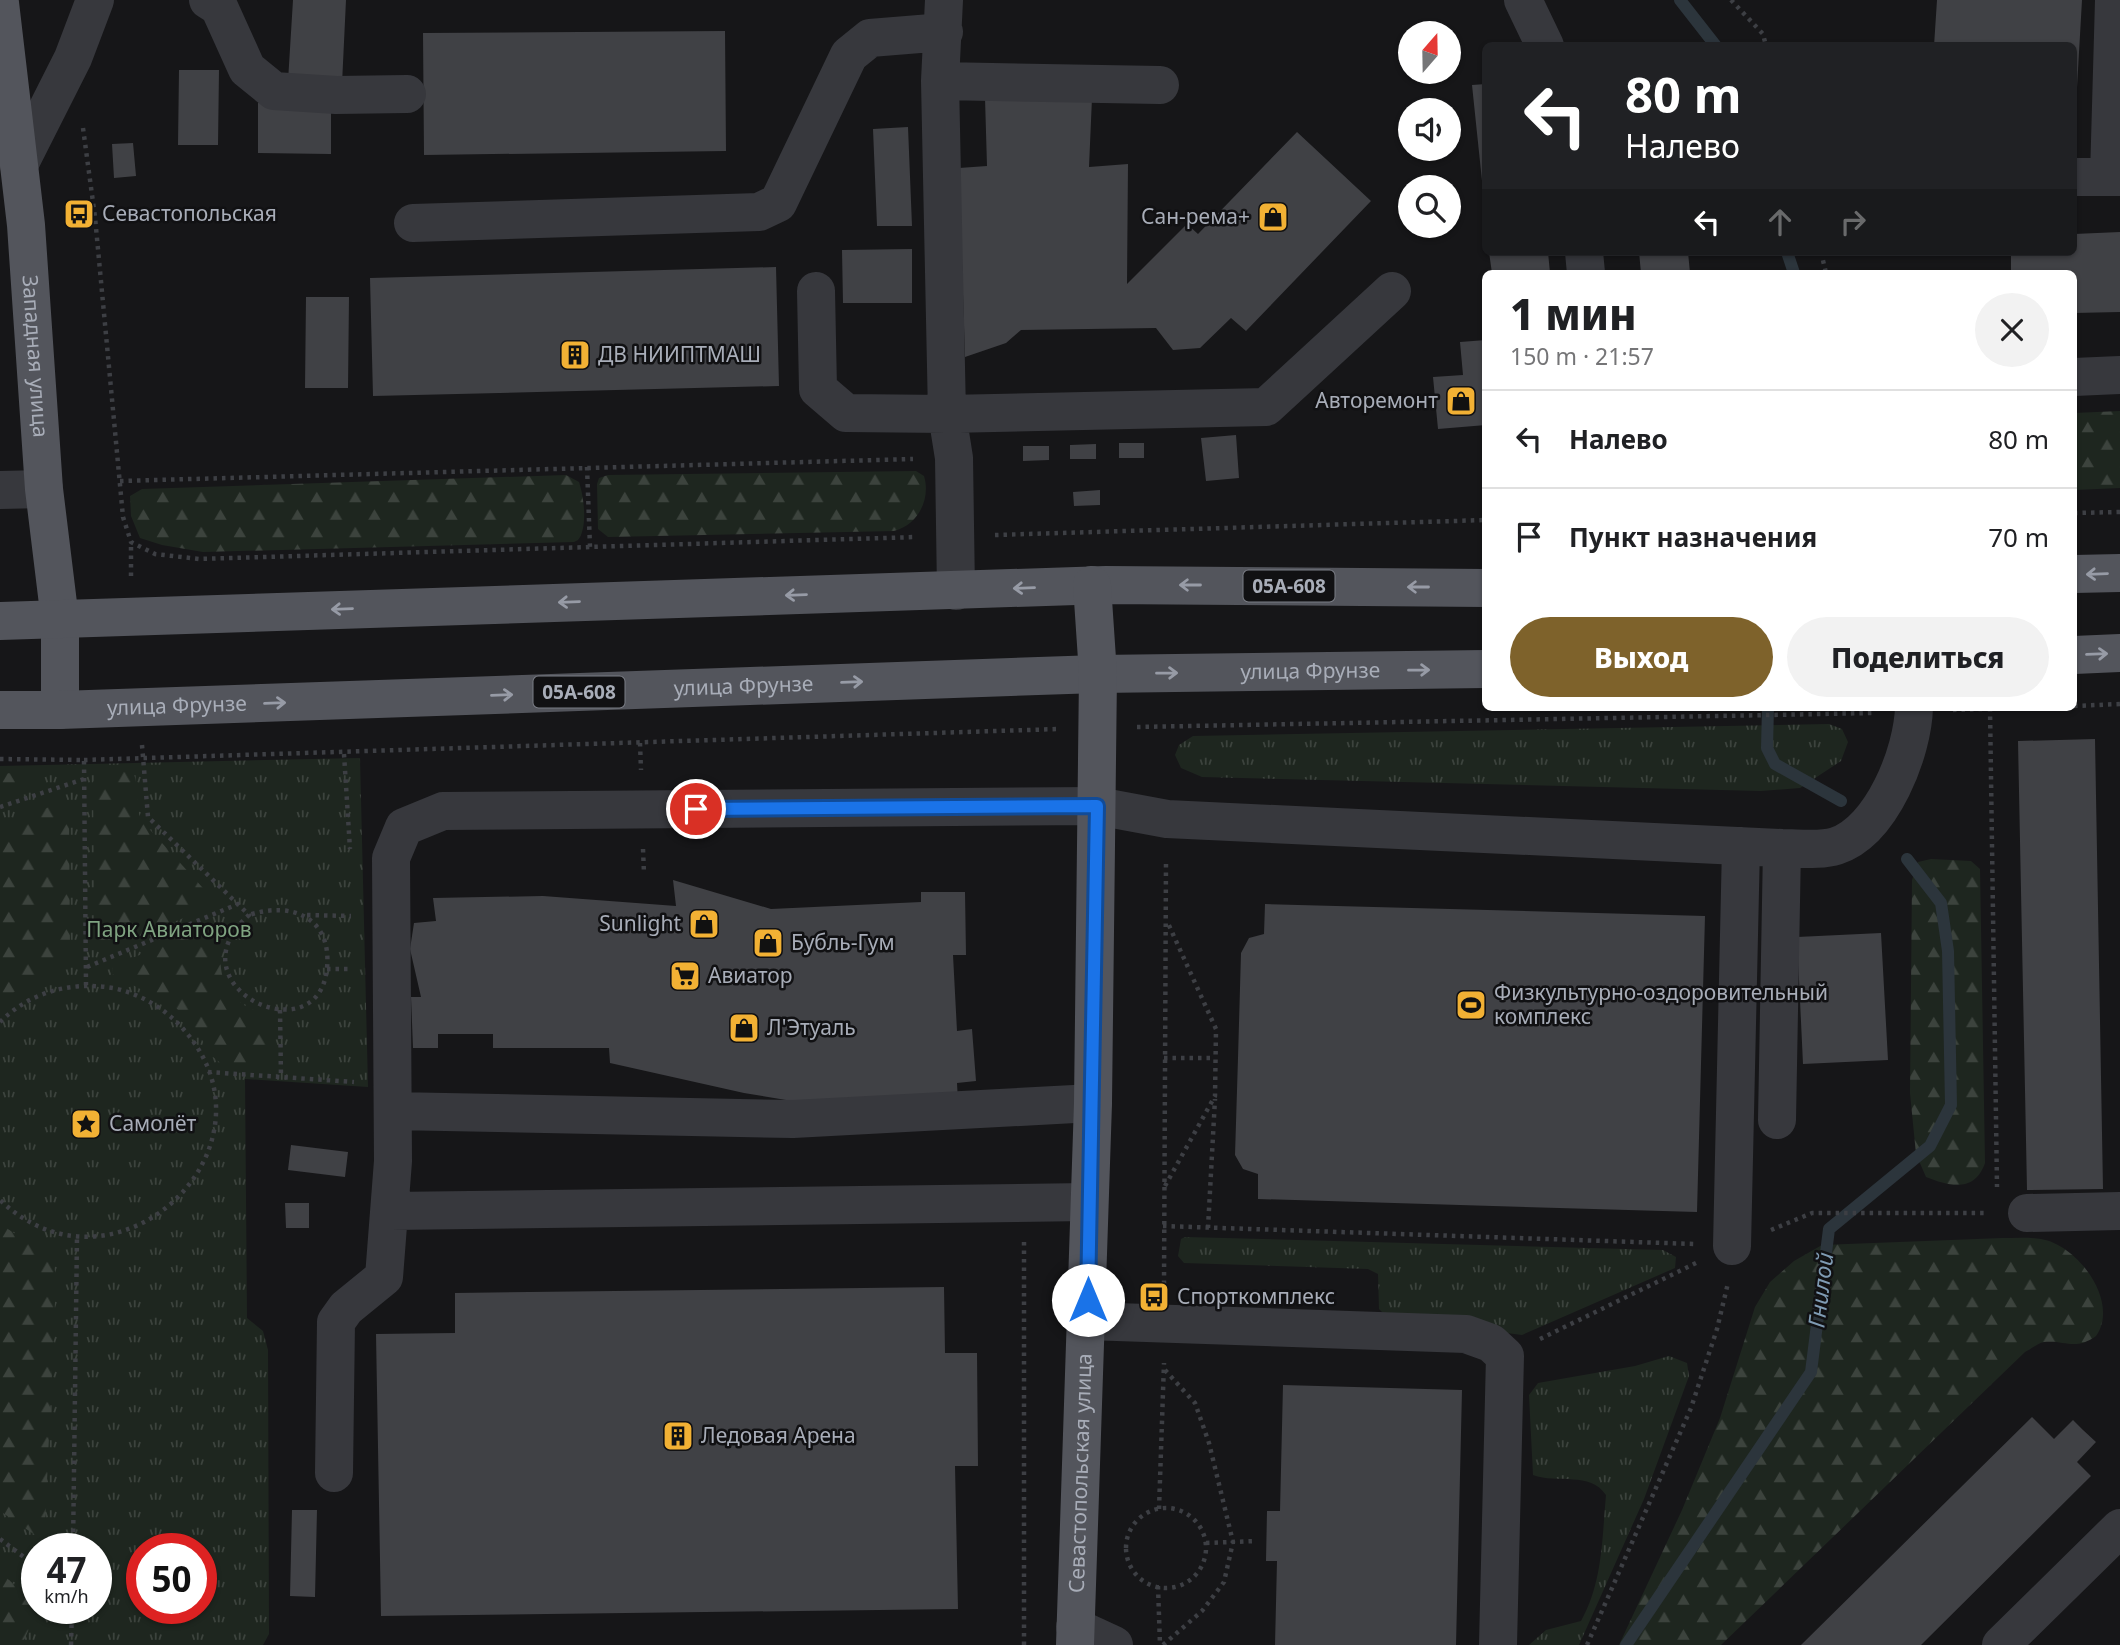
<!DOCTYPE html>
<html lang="ru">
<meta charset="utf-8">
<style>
:root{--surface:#fff;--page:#f2f2f2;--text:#202124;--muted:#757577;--line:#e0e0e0;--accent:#7e622b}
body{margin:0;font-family:"Noto Sans",sans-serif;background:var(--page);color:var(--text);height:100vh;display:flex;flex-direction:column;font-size:26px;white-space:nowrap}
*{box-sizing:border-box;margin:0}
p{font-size:23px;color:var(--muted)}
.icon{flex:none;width:38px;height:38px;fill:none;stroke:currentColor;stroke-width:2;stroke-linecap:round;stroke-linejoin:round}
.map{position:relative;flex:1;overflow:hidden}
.details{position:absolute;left:1482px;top:270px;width:595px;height:441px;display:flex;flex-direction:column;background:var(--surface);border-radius:10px;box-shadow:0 2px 5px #0004}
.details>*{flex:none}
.banner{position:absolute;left:1482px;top:42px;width:595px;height:214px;border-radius:10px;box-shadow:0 2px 5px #0004;background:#202124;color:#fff;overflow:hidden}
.needle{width:46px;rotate:20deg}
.fabs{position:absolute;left:1398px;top:21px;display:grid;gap:14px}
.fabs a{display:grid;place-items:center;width:63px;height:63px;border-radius:50%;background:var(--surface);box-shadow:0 2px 5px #0004;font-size:35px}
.speed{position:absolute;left:21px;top:1533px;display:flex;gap:14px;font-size:35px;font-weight:700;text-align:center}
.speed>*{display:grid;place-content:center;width:91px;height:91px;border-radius:50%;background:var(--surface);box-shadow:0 2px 5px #0004;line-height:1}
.speed small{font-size:18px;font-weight:400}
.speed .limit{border:10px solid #d22;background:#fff;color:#111}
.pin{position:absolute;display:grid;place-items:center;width:60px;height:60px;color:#fff;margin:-30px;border:4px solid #fff;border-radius:50%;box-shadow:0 2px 7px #0007}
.me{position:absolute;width:77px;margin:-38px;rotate:0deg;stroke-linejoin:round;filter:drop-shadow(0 0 5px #0008)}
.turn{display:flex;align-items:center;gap:24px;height:147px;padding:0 28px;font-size:32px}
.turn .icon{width:91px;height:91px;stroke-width:2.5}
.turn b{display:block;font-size:49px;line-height:60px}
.lanes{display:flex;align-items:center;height:66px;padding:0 28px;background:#0003;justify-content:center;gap:35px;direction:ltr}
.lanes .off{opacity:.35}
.round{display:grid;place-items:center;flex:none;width:74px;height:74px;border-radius:37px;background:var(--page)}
.head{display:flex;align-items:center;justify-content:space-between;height:119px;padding:0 28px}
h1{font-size:42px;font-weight:800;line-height:52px}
.action{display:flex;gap:14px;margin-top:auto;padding:14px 28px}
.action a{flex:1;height:80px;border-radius:42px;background:var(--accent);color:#fff;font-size:28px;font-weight:800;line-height:80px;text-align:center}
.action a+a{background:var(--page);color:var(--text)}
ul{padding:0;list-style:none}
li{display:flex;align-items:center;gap:21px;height:98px;padding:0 28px;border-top:2px solid var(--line)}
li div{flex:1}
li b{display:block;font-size:26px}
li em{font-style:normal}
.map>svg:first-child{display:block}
</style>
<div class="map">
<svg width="2120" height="1645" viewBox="0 0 2120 1645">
<defs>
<pattern id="grass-tufts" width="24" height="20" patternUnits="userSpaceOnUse" patternTransform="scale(1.75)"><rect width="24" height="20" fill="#1e261f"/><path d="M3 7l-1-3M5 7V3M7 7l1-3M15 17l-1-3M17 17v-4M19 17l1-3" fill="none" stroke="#3c433d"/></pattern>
<pattern id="forest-firs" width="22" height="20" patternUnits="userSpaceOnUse" patternTransform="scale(1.75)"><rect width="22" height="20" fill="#1e261f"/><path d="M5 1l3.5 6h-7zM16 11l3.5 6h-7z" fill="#3c433d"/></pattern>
</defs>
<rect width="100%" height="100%" fill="#161618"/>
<path fill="url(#grass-tufts)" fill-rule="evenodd" d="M1829 724 1842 729 1848 742 1841 761 1800 788 1761 791 1202 777 1181 768 1175 755 1179 745 1193 736Z
M360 758 368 1087 245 1079 247 1318 263 1331 268 1350 269 1634 263 1645H0V766ZM37 1549H96V1608H37ZM142 1549H201V1608H142Z
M1185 1237 1663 1250 1676 1257 1675 1268 1522 1335 1387 1317 1379 1309 1378 1274 1368 1269 1184 1263 1178 1256 1181 1239Z
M1669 1356 1687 1363 1689 1376 1644 1499 1579 1645H1529L1546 1630 1581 1621C1603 1582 1602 1538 1606 1495 1590 1471 1558 1484 1533 1475L1529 1395 1538 1383 1635 1366Z"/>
<path fill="url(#forest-firs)" d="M2120 411V488L2074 490V413Z
M916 471 924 476C931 499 918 525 894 531L608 537 598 529 597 484 599 478 608 475Z
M566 475 579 482C584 497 588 527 578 540L574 542 203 552 162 545 140 538 131 516 130 496 142 489Z
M126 768 132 770C141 786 133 805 142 821L212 898 205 909 107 950 100 949 95 943 93 782 102 769Z
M0 773 35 774 37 779 27 788 0 796Z
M58 804 65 806 69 812 70 953 61 971 30 982 0 1001V824Z
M1931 859 1971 861 1980 869 1985 1163C1975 1192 1951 1187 1926 1177L1916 1154 1910 1093 1912 880 1918 862Z
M214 924 221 925 225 933C217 960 218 988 244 1005 250 1009 262 1013 267 1018 275 1026 274 1055 270 1065H223L213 1057 190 1021 176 1008 112 974 113 966Z
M0 1224 53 1258 56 1278 45 1527 35 1535 0 1511Z
M2003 1238C2015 1238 2029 1237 2041 1239 2078 1245 2120 1302 2096 1336 2075 1351 2066 1340 2044 1342 2038 1343 2031 1349 2025 1352L1721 1645H1619L1682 1510 1720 1418 1755 1307 1770 1282 1794 1261 1822 1245Z
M0 1572C27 1596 42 1606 23 1642L0 1645Z"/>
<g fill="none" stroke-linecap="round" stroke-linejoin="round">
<path stroke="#2c353c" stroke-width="12" d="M1680 0 1716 46
M1787 252 1794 273
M1768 707 1767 748 1775 764 1841 801
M1626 1645 1811 1372 1829 1229 1930 1146 1951 1105 1948 951 1941 903 1907 859"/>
</g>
<path fill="#404145" d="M293 0H346L342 84 288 81Z
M1937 0H2082L2076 105 2074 46H1934Z
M725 31 726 151 424 155 423 33Z
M179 70H219L218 145H178Z
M1486 84V200H1484L1472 85Z
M985 98H1092L1089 167 1128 164 1127 284 1187 224 1198 234 1297 132 1371 201 1246 331 1231 318 1200 348 1173 350 1156 328 1021 330 1006 343 965 357 959 168 987 166Z
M258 103 331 104V154L258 153Z
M908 127 912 226H877L873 129Z
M133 143 136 176 114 178 112 144Z
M2120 232V312L2074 313V273H2011V252H2074V234Z
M912 249V303H843L842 250Z
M1489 252H1548L1550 273H1492Z
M1639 252H1688L1690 273H1641Z
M776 267 779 386 373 396 370 278Z
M306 297H349L348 388H305Z
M1486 340V425L1438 429 1433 377 1463 375 1460 342Z
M1236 435 1239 478 1206 481 1201 438Z
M1119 443H1144V458H1119Z
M1096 444V459H1070V445Z
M1023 446H1049V460L1023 461Z
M1100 490V505L1074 506 1073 492Z
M2095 739 2103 1189 2027 1190 2018 741Z
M673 880 771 909 921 902V892H965L966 955H953L957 1031 972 1029 976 1081 957 1083 958 1102 804 1103 744 1093 610 1063 609 1048H493V1034H438V1048H413L411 997H421L410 949 414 923 436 921 433 898 543 896 676 906Z
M1265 904 1705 916 1697 1212 1258 1199V1174L1243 1169 1235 1155 1238 1058 1241 953 1249 938 1264 934Z
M1881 933 1888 1060 1803 1064 1797 937Z
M291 1145 348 1152 345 1177 288 1170Z
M285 1203H309V1228H286Z
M944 1287 945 1353H977L978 1466H955L958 1609 381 1616 376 1334 455 1333V1293Z
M1283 1385 1462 1390 1456 1645H1275L1277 1561H1266L1267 1511H1280Z
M2032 1417 2054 1439 2073 1420 2083 1430 2096 1442 2077 1462 2091 1476 1921 1645H1801Z
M292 1510H317L315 1597 290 1596Z"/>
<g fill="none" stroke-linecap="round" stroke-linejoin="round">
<path stroke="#3d3f44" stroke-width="4.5" stroke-dasharray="3.5 5" stroke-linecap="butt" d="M1731 0 1763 34 1766 46
M83 128 95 217 123 517 131 542 155 554 199 559 916 537
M1821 252 1826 273
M587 467 590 547
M120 481 913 459
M2074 513 2120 512
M995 535 1486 520
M131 576V542
M2074 706 2120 704
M1990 708 1997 1187
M1953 710 2036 707
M1137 727 1874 713
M640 743 641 770
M142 745 148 817 249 915C168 986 319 1057 327 968 332 917 291 901 249 915
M344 754 350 849
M0 759 84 760 86 985
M84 760 1059 729
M0 807 84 779
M643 849 644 874
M307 915 351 916
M87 967 238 904
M327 969H351
M280 1010 281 1077
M0 1022C30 992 71 981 113 988 141 994 166 1009 185 1031 287 1149 115 1310 0 1200
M1164 1058H1215
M208 1072 354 1082
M1165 1186 1215 1096 1216 1029 1167 921
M1163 1226 1694 1244
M1208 1228 1215 1099
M1771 1230 1812 1213H1987
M1024 1242V1645
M1164 1284 1166 859
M1540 1339 1696 1263
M1126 1548a40 40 0 1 1 80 0a40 40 0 1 1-80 0Z
M1159 1509 1164 1363
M0 1539 37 1567
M1206 1543 1256 1541
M73 1549 77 1236
M1158 1586 1160 1645
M71 1645 72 1608
M1163 1645 1202 1611 1224 1582 1233 1542 1209 1443 1195 1403 1164 1369
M1587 1645 1691 1408 1717 1329 1728 1283"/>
<path stroke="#37383d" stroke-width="38" d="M208 0 219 7 247 69 274 91 336 95 407 94
M944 0 940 81 947 414 954 458 956 591
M1523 0 1545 46
M940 81 1160 85
M19 165 73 58 95 0
M2074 177H2120
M2109 177 2114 0
M413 223 759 212 778 203 849 55 870 38 944 32
M1584 252 1586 273
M816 291 818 389 846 413 947 414 1266 407 1392 291
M2074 377 2120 375
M0 490 44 489
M393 1111 793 1119 1093 1103
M1777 1120 1782 848
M391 1211 1088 1202
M2027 1213 2120 1211
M1732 1246 1741 846
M1087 1321 1466 1334 1491 1343 1505 1356 1498 1645
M334 1473 336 1322 346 1308 384 1277 393 1161 391 858 404 827 443 811 1097 806 1167 819 1782 848C1798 848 1821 851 1836 846 1882 831 1913 752 1914 707
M1075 1627 1114 1645
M2001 1645 2120 1528"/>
<g stroke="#53555c" stroke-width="38">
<path id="s1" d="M0 3 26 225 44 489 60 620V710"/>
<path d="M2074 574 2120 573"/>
<path d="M0 621 1106 585 1486 588"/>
<path d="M2074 655 2120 653"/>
<path id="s2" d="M0 710H60L1098 674 1486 669"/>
<path id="s3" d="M1075 1645 1093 1103 1098 674 1092 585"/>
</g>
</g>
<defs><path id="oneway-shaft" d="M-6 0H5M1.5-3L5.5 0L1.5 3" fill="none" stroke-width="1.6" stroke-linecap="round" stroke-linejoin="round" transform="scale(1.75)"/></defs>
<g stroke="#979ba6">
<use href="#oneway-shaft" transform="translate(2097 574) rotate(178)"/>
<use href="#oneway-shaft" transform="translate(1190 585) rotate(-180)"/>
<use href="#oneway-shaft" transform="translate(1418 587) rotate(-180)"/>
<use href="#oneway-shaft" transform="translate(1024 588) rotate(178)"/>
<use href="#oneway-shaft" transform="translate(796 595) rotate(178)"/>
<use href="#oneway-shaft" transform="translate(569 602) rotate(178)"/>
<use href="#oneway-shaft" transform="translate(342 609) rotate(178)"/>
<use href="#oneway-shaft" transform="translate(2097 654) rotate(-2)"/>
<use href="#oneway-shaft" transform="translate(1419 670) rotate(-1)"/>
<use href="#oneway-shaft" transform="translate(1167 673) rotate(-1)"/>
<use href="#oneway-shaft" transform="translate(852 682) rotate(-2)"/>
<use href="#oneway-shaft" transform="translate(502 695) rotate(-2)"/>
<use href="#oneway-shaft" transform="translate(275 703) rotate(-2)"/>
</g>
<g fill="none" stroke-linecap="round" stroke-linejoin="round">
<g stroke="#114b97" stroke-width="18">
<path id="route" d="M696 809 1097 806 1088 1300"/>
</g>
<use href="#route" stroke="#1a73e8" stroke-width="12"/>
</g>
<defs>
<g id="bus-square" transform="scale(1.575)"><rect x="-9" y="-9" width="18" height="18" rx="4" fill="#f2b134" stroke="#111113"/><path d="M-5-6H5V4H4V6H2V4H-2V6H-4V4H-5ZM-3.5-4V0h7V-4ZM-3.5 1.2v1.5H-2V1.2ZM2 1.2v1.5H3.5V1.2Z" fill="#111"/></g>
<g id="shop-square" transform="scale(1.575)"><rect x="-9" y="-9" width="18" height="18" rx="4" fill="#f2b134" stroke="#111113"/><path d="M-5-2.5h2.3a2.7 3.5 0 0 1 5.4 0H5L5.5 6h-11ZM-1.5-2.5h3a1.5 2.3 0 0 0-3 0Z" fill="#111"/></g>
<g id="building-square" transform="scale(1.575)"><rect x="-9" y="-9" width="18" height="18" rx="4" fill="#f2b134" stroke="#111113"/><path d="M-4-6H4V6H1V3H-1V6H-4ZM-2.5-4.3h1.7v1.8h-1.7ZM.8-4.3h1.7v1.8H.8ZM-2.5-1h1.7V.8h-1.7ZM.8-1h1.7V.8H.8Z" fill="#111"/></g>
<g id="supermarket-square" transform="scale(1.575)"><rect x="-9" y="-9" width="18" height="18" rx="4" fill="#f2b134" stroke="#111113"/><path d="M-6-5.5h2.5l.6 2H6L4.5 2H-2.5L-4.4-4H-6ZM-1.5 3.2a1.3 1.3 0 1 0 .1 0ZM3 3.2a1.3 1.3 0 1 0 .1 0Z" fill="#111"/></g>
<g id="stadium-square" transform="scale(1.575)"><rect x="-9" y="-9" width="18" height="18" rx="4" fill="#f2b134" stroke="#111113"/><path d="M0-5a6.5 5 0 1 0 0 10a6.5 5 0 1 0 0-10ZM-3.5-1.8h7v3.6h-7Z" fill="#111"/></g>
<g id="sight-square" transform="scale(1.575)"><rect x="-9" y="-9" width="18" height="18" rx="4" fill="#f2b134" stroke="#111113"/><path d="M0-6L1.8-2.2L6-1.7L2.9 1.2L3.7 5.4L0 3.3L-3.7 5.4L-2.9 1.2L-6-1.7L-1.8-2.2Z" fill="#111"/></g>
</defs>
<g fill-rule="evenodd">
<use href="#bus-square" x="79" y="214"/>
<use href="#shop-square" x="1273" y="217"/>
<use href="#building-square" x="575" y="355"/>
<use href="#shop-square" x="1461" y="401"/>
<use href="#shop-square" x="704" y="924"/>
<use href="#shop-square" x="768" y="943"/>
<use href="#supermarket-square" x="685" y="976"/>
<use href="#stadium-square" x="1471" y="1005"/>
<use href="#shop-square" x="744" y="1028"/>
<use href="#sight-square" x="86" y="1124"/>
<use href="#bus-square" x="1154" y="1297"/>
<use href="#building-square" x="678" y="1436"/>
</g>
<g text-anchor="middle" stroke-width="5" stroke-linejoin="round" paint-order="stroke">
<g fill="#111113" stroke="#7b7e86" stroke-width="2">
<rect x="1243.5" y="570.5" width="91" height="31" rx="5"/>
<rect x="533.5" y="676.5" width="91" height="31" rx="5"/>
</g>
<g font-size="19" font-weight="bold" fill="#a8adb8">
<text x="1289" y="593">05А-608</text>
<text x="579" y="699">05А-608</text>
</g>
<g font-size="21" fill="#a8adb8" stroke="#111113" text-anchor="start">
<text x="102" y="221">Севастопольская</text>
<text x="1250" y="224" text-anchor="end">Сан-рема+</text>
<text x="598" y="362">ДВ НИИПТМАШ</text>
<text x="1438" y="408" text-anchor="end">Авторемонт</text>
<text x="681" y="931" text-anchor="end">Sunlight</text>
<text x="791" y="950">Бубль-Гум</text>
<text x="708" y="983">Авиатор</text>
<text x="1494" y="1000">Физкультурно-оздоровительный<tspan x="1494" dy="24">комплекс</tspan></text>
<text x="767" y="1035">Л'Этуаль</text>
<text x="109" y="1131">Самолёт</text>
<text x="1177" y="1304">Спорткомплекс</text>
<text x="701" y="1443">Ледовая Арена</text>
</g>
<g font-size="21" fill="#a8adb8" stroke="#111113">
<text dy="7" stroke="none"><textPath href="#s1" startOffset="355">Западная улица</textPath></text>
<text dy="7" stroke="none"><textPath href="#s2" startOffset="1311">улица Фрунзе</textPath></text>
<text dy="7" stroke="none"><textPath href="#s2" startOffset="744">улица Фрунзе</textPath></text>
<text dy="7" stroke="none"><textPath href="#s2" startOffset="177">улица Фрунзе</textPath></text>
<text dy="7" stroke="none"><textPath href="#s3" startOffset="172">Севастопольская улица</textPath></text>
</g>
<g font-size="21" fill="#7fa381" stroke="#111113">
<text x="169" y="937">Парк Авиаторов</text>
</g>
<g font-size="23" font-style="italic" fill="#7f9bb3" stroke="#111113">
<text transform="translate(1821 1290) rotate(-83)" y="8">Гнилой</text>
</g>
</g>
</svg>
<div class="fabs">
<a><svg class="needle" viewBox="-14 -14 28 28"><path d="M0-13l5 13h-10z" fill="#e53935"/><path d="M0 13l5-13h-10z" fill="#757577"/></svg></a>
<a><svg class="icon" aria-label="sound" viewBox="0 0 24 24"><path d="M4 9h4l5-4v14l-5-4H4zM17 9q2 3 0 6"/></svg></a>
<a><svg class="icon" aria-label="search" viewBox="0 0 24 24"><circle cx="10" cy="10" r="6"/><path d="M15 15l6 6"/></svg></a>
</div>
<div class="speed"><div>47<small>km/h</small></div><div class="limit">50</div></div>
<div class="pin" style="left:696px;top:809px;background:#d93025"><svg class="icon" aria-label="arrive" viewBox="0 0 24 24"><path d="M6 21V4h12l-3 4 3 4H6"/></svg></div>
<svg class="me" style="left:1088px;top:1300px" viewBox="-20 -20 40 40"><circle r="19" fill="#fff"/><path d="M0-13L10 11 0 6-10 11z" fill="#1a73e8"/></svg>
<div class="banner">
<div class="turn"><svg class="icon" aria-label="left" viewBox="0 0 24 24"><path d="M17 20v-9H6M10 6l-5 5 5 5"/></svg><div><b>80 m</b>Налево</div></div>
<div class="lanes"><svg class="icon" aria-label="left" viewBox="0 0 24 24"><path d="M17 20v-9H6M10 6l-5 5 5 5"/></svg><svg class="icon off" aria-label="ahead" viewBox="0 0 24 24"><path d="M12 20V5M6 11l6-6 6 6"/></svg><svg class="icon off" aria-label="right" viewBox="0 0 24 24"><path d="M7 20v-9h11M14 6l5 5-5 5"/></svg></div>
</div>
<section class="details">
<div class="head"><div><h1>1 мин</h1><p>150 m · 21:57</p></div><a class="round"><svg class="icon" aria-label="close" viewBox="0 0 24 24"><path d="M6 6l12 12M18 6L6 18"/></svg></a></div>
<ul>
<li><svg class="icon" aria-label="left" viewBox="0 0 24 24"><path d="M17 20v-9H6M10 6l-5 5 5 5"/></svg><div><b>Налево</b></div><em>80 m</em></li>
<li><svg class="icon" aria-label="arrive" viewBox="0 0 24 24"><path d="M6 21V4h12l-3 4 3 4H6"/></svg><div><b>Пункт назначения</b></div><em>70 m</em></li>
</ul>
<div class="action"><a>Выход</a><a>Поделиться</a></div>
</section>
</div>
